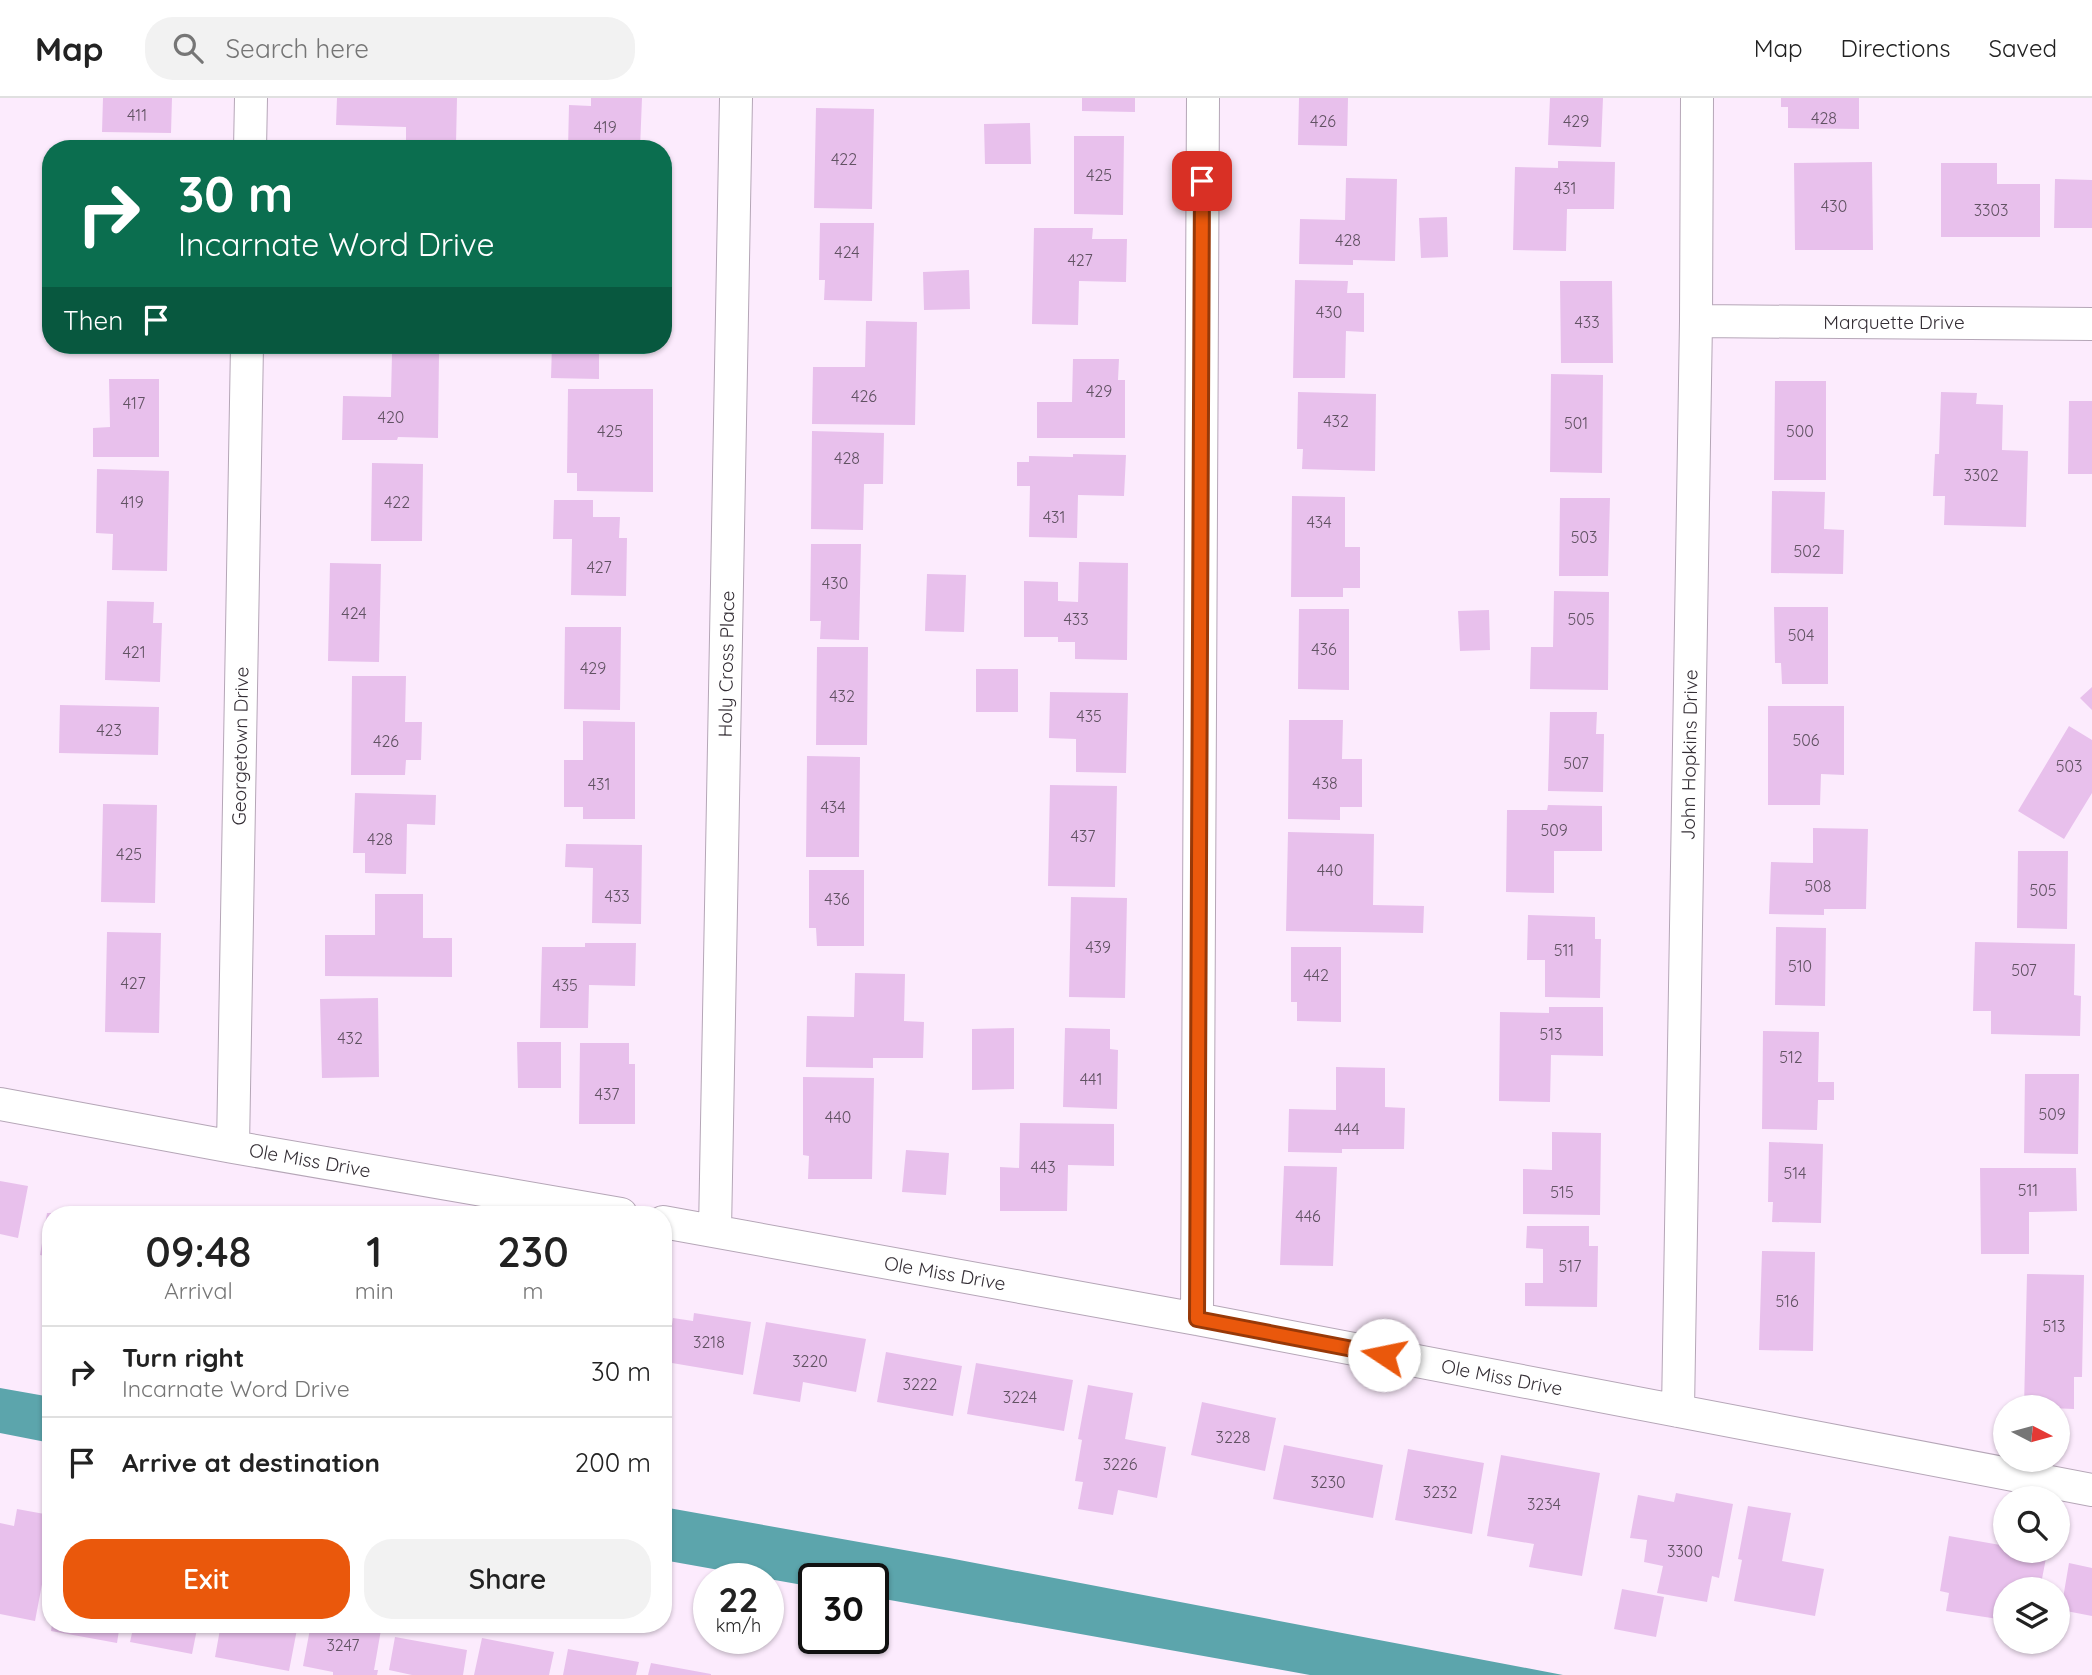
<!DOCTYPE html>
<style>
:root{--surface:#fff;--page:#f2f2f2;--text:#222;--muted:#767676;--line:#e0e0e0;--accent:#ea580c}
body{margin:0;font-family:Quicksand,sans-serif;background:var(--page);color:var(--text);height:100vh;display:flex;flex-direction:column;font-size:26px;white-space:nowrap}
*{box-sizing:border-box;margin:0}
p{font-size:23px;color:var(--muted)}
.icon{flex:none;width:38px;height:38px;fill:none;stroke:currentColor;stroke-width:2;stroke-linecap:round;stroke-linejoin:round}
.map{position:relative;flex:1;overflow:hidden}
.sheet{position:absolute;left:42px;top:1108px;width:630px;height:427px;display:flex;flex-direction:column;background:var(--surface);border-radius:28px;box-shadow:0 2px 5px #0004}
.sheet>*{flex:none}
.hud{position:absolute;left:42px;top:42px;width:630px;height:214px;border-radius:28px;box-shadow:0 2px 5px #0004;background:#0b6e4f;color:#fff;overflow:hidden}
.needle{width:46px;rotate:96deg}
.fabs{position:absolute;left:1993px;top:1297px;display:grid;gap:14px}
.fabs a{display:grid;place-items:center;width:77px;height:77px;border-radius:50%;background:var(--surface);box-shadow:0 2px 5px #0004;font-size:35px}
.speed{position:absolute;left:693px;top:1465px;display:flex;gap:14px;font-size:35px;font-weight:700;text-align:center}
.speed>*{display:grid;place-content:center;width:91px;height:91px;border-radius:50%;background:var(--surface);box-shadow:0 2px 5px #0004;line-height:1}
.speed small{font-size:18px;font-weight:400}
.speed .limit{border:4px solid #111;border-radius:10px;background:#fff;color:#111}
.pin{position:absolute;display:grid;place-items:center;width:60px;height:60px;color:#fff;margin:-30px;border-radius:14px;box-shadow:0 4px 10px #0006}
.me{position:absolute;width:77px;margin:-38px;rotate:281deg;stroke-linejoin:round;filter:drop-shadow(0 0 5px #0008)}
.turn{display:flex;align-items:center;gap:24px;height:147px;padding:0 21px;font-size:32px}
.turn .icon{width:91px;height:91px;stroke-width:2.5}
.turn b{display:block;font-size:49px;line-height:60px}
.then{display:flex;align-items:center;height:66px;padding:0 21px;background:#0003;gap:14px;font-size:26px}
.eta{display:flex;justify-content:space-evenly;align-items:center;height:119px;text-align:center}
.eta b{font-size:42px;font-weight:600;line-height:49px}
.action{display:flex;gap:14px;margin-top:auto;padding:14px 21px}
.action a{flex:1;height:80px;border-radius:28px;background:var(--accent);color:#fff;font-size:28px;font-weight:600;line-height:80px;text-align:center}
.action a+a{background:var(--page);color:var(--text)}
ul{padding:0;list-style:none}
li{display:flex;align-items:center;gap:21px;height:91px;padding:0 21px;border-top:2px solid var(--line)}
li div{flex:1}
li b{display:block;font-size:26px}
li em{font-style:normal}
header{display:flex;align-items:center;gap:42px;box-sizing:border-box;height:98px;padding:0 35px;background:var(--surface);border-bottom:2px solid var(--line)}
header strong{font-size:33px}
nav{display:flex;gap:38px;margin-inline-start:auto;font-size:24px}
.search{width:490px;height:63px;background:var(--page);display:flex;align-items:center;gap:18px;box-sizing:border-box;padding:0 24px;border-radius:28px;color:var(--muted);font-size:26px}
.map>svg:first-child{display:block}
</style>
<header>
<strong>Map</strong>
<div class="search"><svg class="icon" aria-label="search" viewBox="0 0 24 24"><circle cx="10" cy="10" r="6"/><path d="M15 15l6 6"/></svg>Search here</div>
<nav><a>Map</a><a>Directions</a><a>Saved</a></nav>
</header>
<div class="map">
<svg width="2092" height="1577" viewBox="0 0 2092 1577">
<rect width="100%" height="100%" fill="#fcebfd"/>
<path fill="#5ca5ac" d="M0 1290 51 1299V1345L0 1335Z
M663 1409 949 1460 1563 1577H1310L873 1499V1480H814V1489L663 1462Z"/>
<path fill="#e8c0ec" d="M103 0H172L171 35 102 34Z
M337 0H457L456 46 406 45V29L336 27Z
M591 0H642L640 51H568L569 7 591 8Z
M1082 0H1135V14L1082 13Z
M1299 0H1348L1347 48 1298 47Z
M1550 0H1603L1601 49 1548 47Z
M1781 0H1859V31L1788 30V9H1781Z
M816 10 874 11 872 111 814 110Z
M1030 25 1031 66H985L984 26Z
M1074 38H1124L1123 117 1074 116Z
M1558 63 1615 64 1614 111H1567L1566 153 1513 152 1515 69 1558 70Z
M1872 64 1873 152H1795L1794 65Z
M1941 65H1997V86H2040V139H1941Z
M1346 80 1397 81 1395 163 1353 162V167L1299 166 1300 121 1345 122Z
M2055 81 2092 82V130H2054Z
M1447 119 1448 159 1421 160 1419 120Z
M820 125H874L872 203 824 202 825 182H819Z
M1034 130H1093L1092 141H1127L1126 184 1079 183 1078 227 1032 226Z
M969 172 970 211 924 212 923 174Z
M1295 182 1348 183 1347 195H1364V234L1346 233 1345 280H1293Z
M1560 183H1612L1613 265H1561Z
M866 223 917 224 915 327 812 326 813 269H865Z
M552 247H599V281L551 280Z
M392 256H439L438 340 398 339 397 342H342L343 298 391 299Z
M1073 261H1119L1118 282H1125V340H1037V304H1072Z
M1551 276 1603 277 1602 375 1550 374Z
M109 281H159V359H93V330L110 329Z
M1775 283H1826V382H1774Z
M568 291H653V394L577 393V375H567Z
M1298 294 1376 296 1375 373 1302 371 1303 351H1297Z
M1941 294 1977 295 1976 306 2003 307 2002 352 2028 353 2026 429 1944 427 1945 398H1933L1935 356H1939Z
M2069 303H2092V376H2068Z
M812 333 884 335 883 386H864L863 432 811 431Z
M1073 356 1126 357 1124 398 1078 397 1077 440 1029 439 1030 388H1017V364H1029V358L1073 359Z
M372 365 423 366 422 443H371Z
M97 371 169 373 167 473 112 472 113 436 96 435Z
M1772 393 1825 394 1824 431 1844 432 1843 476 1771 475Z
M1292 398 1345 399V449H1360V490H1343V499H1291Z
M1560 400H1610L1608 478H1559Z
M554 402H593V419H620L619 440H627L626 498 571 497 572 441H553Z
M811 446H861L859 542 820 541 821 523H810Z
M1079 464 1128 465 1127 562 1075 561V544H1058V539H1024V483L1058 484V503L1078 504Z
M330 465 381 466 379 564 328 563Z
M927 476 966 477 964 534 925 533Z
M1554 493 1609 494 1608 592 1530 591 1531 549H1553Z
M107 503 154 504 153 525H162L160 584 105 582Z
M1774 509H1828V586H1782L1781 565H1775Z
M1299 511H1349V592L1298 591Z
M1489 512 1490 552 1460 553 1458 513Z
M565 529H621L620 612 564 611Z
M817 549H868L867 647H816Z
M976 571H1018V614H976Z
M352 578H406L405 624H422L421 662H406L405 677H351Z
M2092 589V612L2080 600Z
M1050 594 1128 595 1126 675 1076 674V641L1049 640Z
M60 607 159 609 158 657 59 655Z
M1768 608H1844V677L1821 676 1820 707H1768Z
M1550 614H1597L1596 636H1604L1603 694 1548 693Z
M1289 622H1343L1342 661H1362V709H1340V722L1288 721Z
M583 623 635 624V721H583V709H564V662H583Z
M2069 628 2092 642V695L2064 741 2018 713Z
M807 658 860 659 859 759H806Z
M1050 687 1117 688 1115 789 1048 788Z
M355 695 436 697 435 727 407 726 406 776 365 775V755H353Z
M103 706 157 707 155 805 101 804Z
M1548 707 1602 708V753H1554V795L1506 794 1507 712H1547Z
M1813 730 1868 731 1866 811H1824V817L1769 816 1771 764 1813 765Z
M1288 734 1374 736 1373 807 1424 808 1423 835 1286 833Z
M566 746 642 747 641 826 592 825 593 770 565 769Z
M2018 753H2068L2067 831 2017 830Z
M809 772H864V848H817L816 830H809Z
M375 796H423V840H452V879L325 878V837H375Z
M1071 799 1127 800 1125 900 1069 899Z
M1528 817 1595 819V841H1601L1600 900 1545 899V862H1527Z
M1776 829 1826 830 1825 908 1775 907Z
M107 834 161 835 159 935 105 934Z
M1975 844 2075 846 2074 897 2081 898 2080 938 1991 936V913H1973Z
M585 845H636L635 888 589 887 588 930H540L542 849H585Z
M1291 849H1341V924L1297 923V904H1291Z
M855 875 905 876 904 923 924 924 923 960H873V970L806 969 807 918 854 919Z
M378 900 379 979 322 980 320 901Z
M1549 909H1603V958L1551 957 1550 1004 1499 1003 1500 914 1549 915Z
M1014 930V991L972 992V931Z
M1065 930 1110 931V951L1118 952 1117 1011 1063 1009Z
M1763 933 1819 934 1818 984H1834V1002H1818L1817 1032 1762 1031Z
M517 944H561V990H518Z
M580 945H629V966H635V1026H579Z
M1336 969 1385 970V1009L1405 1010 1404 1051H1342V1055L1288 1054 1289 1011 1336 1012Z
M2025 976H2079L2078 1056 2024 1055Z
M803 979 874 980 872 1081H808L809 1058 803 1057Z
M1020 1025 1114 1026V1068L1068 1067 1067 1113H1000V1069L1019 1070Z
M1552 1034 1601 1035 1600 1117 1523 1116V1071L1552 1072Z
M1769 1044 1823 1046 1821 1125 1772 1124 1773 1104H1768Z
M906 1052 949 1055 946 1097 902 1094Z
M1284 1068 1337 1069 1333 1168 1280 1167Z
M1980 1070H2076L2077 1113 2029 1114V1156H1981Z
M0 1083 28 1088 18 1140 0 1136Z
M47 1115H51V1159L40 1157Z
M1527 1128H1589V1148H1598L1597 1209 1525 1208V1185H1543V1151L1526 1150Z
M1762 1153 1815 1154 1813 1253 1759 1252Z
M2027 1176 2084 1177 2082 1279H2074V1311L2024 1309Z
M694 1215 751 1224 743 1277 666 1264 673 1220 693 1223Z
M766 1224 866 1241 856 1294 803 1284 800 1304 753 1296Z
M886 1254 962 1268 953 1318 877 1304Z
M976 1265 1073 1282 1064 1333 967 1316Z
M1088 1287 1133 1295 1125 1341 1166 1349 1157 1400 1118 1392 1113 1417 1078 1411 1083 1384 1075 1383 1082 1342 1078 1341Z
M1202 1304 1276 1320 1265 1373 1191 1357Z
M1284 1347 1383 1367 1373 1420 1273 1401Z
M1408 1351 1484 1365 1472 1436 1395 1422Z
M1501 1357 1600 1375 1582 1478 1529 1469 1534 1446 1487 1438Z
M1676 1395 1733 1406 1719 1480 1712 1478 1707 1504 1657 1495 1663 1468 1644 1464 1647 1442 1630 1440 1638 1397 1674 1404Z
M1748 1408 1791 1415 1782 1463 1824 1471 1815 1518 1734 1503 1742 1462 1738 1461Z
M17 1411 50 1417 46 1435 51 1436V1439L35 1523 0 1516V1425L14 1428Z
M1949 1438 2006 1448V1452H2033L2047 1455 2040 1491H2006V1506L2000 1505 1998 1521 1946 1513 1949 1495 1940 1493Z
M2069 1465 2092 1470V1518L2061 1512Z
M1622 1491 1664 1499 1656 1539 1614 1531Z
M52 1526H120L117 1545 51 1533Z
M134 1526H198L192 1556 130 1544Z
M221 1526H298L289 1573 215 1559Z
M311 1526H382L374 1572H378L377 1577H333V1574L303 1568Z
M395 1539 467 1552 463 1577H412L389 1572Z
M482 1540 554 1554 549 1577H474Z
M568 1551 639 1564 636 1577H563Z
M651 1565 711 1576V1577H648Z"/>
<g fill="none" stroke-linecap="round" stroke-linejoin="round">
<g stroke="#b5a6b7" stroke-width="34">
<path id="minor" d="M250 51 251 0
M1696 223 2092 226
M0 1006 233 1049 621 1116
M233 1049 247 247
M663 1124 1197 1221 2092 1392
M715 1133 736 0
M1197 1221 1203 0
M1678 1313 1696 223 1697 0"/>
</g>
<use href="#minor" stroke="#fff" stroke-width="32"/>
</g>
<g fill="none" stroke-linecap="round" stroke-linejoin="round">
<g stroke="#983908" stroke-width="18">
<path id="route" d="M1202 83 1197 1221 1384 1257"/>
</g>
<use href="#route" stroke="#ea580c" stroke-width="12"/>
</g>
<g text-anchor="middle" stroke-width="5" stroke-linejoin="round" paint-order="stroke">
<g font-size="16" fill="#615263">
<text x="137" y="23">411</text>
<text x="1824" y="26">428</text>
<text x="1323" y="29">426</text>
<text x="1576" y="29">429</text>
<text x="605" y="35">419</text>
<text x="844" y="67">422</text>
<text x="1099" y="83">425</text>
<text x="1565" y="96">431</text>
<text x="1834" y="114">430</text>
<text x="1991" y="118">3303</text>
<text x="1348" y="148">428</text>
<text x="847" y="160">424</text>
<text x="1080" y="168">427</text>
<text x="1329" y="220">430</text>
<text x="1587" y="230">433</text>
<text x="1099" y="299">429</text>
<text x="864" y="304">426</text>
<text x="134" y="311">417</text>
<text x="391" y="325">420</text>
<text x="1336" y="329">432</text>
<text x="1576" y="331">501</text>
<text x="610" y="339">425</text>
<text x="1800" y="339">500</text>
<text x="847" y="366">428</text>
<text x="1981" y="383">3302</text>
<text x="132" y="410">419</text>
<text x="397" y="410">422</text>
<text x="1054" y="425">431</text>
<text x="1319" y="430">434</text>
<text x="1584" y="445">503</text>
<text x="1807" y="459">502</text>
<text x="599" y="475">427</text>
<text x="835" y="491">430</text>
<text x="354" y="521">424</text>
<text x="1076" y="527">433</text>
<text x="1581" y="527">505</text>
<text x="1801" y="543">504</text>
<text x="1324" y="557">436</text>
<text x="134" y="560">421</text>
<text x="593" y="576">429</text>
<text x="842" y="604">432</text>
<text x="1089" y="624">435</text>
<text x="109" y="638">423</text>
<text x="1806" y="648">506</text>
<text x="386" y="649">426</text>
<text x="1576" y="671">507</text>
<text x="2069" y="674">503</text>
<text x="1325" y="691">438</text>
<text x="599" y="692">431</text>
<text x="833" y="715">434</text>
<text x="1554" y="738">509</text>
<text x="1083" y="744">437</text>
<text x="380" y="747">428</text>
<text x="129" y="762">425</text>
<text x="1330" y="778">440</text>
<text x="1818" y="794">508</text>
<text x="2043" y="798">505</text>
<text x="617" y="804">433</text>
<text x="837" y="807">436</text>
<text x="1098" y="855">439</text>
<text x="1564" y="858">511</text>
<text x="1800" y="874">510</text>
<text x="2024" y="878">507</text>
<text x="1316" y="883">442</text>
<text x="133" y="891">427</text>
<text x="565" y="893">435</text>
<text x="1551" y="942">513</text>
<text x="350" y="946">432</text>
<text x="1791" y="965">512</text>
<text x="1091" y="987">441</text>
<text x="607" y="1002">437</text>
<text x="2052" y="1022">509</text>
<text x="838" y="1025">440</text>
<text x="1347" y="1037">444</text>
<text x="1043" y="1075">443</text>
<text x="1795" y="1081">514</text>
<text x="2028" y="1098">511</text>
<text x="1562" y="1100">515</text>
<text x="1308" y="1124">446</text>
<text x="1570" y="1174">517</text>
<text x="1787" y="1209">516</text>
<text x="2054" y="1234">513</text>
<text x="709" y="1250">3218</text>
<text x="810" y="1269">3220</text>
<text x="920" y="1292">3222</text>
<text x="1020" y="1305">3224</text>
<text x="1233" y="1345">3228</text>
<text x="1120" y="1372">3226</text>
<text x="1328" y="1390">3230</text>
<text x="1440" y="1400">3232</text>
<text x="1544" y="1412">3234</text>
<text x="1685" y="1459">3300</text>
<text x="343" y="1553">3247</text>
</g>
<g font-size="19" fill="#342e35" stroke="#fff">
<text x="1894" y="231">Marquette Drive</text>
<text transform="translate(726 566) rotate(-89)" y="7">Holy Cross Place</text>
<text transform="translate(240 648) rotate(-89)" y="7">Georgetown Drive</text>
<text transform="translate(1689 657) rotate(-89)" y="7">John Hopkins Drive</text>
<text transform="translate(310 1062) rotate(10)" y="7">Ole Miss Drive</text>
<text transform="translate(945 1175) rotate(10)" y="7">Ole Miss Drive</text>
<text transform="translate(1502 1279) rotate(11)" y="7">Ole Miss Drive</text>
</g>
</g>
</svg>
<div class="fabs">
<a><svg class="needle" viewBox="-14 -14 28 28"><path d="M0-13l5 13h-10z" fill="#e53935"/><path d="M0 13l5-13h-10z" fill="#767676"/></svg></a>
<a><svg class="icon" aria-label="search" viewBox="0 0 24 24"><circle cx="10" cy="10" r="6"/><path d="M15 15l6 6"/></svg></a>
<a><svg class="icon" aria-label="layers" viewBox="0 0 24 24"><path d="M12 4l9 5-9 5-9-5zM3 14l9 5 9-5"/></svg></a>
</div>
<div class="speed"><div>22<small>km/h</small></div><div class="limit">30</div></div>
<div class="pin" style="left:1202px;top:83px;background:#d93025"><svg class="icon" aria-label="arrive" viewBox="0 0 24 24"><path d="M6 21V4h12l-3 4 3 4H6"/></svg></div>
<svg class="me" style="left:1384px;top:1257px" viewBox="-20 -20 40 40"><circle r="19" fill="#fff"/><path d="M0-13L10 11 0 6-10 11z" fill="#ea580c"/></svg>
<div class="hud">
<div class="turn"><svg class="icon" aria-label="right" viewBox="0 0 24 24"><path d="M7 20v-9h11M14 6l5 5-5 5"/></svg><div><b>30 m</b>Incarnate Word Drive</div></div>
<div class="then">Then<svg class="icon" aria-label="arrive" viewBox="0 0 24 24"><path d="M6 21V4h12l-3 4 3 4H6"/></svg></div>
</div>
<section class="sheet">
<div class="eta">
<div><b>09:48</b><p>Arrival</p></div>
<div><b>1</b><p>min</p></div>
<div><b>230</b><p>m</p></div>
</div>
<ul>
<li><svg class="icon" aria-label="right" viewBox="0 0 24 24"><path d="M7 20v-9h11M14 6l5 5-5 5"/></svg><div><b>Turn right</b><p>Incarnate Word Drive</p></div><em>30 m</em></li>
<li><svg class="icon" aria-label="arrive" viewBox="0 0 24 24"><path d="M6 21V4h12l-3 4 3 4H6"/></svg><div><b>Arrive at destination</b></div><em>200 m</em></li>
</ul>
<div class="action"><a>Exit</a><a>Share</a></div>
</section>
</div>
